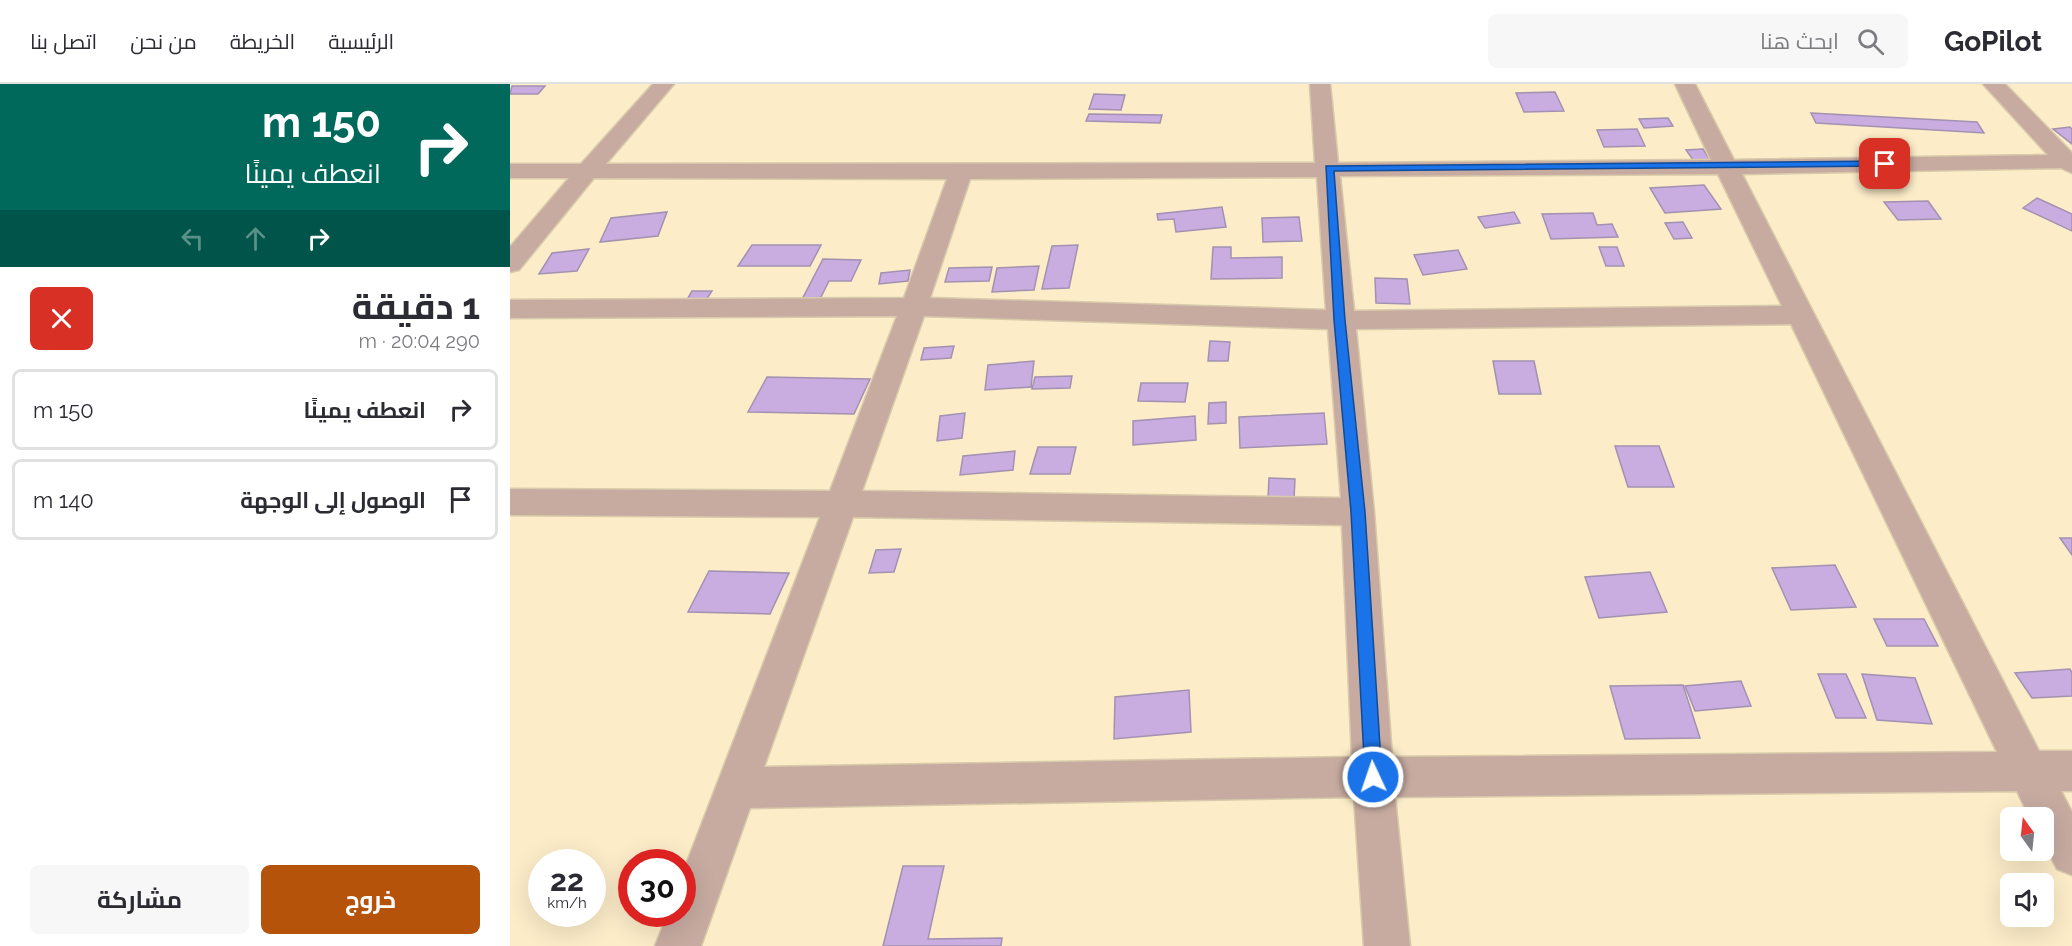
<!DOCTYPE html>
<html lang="ar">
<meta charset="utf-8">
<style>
:root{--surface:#fff;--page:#f7f7f7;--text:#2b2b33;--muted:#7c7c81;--line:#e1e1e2;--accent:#b45309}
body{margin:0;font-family:Raleway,Cairo,sans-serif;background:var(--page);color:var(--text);direction:rtl;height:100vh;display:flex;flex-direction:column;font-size:22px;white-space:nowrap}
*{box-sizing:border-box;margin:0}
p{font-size:20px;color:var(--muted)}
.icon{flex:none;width:33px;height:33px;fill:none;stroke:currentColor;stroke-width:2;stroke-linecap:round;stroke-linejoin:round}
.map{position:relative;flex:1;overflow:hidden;direction:ltr}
.sheet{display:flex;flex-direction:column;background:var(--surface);width:510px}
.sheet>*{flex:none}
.hud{background:#00695c;color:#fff;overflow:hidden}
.needle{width:39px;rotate:345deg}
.fabs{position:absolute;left:1490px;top:723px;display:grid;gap:12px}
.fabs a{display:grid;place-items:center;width:54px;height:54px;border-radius:9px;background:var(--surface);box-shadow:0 6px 24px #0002;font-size:30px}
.speed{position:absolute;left:18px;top:765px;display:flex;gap:12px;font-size:30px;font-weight:700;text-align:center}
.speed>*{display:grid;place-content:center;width:78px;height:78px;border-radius:50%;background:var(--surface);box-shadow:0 6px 24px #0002;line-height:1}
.speed small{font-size:15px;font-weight:400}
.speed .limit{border:9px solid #d22;background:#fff;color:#111}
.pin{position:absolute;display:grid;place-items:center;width:51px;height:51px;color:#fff;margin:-26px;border-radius:12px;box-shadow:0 3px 9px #0006}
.me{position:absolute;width:66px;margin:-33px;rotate:357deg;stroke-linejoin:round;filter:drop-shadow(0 0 4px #0008)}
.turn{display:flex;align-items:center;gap:21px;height:126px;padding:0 30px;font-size:27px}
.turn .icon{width:78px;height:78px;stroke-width:2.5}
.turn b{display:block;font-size:42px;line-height:51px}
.lanes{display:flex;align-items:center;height:57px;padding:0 30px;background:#0003;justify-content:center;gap:30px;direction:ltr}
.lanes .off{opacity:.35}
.round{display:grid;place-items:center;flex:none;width:63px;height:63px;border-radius:9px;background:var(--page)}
.head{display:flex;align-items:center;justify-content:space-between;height:102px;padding:0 30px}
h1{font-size:36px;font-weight:700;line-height:45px}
.button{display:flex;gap:12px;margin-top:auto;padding:12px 30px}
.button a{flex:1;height:69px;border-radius:9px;background:var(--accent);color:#fff;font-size:24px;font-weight:700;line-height:69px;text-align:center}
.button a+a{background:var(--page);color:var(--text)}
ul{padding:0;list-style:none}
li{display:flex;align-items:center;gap:18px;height:81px;margin:0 12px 9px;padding:0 18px;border:3px solid var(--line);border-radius:9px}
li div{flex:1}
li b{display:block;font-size:22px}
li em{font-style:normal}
header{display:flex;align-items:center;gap:36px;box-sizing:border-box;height:84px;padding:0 30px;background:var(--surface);border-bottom:2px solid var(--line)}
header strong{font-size:28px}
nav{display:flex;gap:33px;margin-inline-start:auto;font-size:21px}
.search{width:420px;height:54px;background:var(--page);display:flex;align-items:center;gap:15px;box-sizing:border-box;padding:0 21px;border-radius:9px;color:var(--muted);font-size:22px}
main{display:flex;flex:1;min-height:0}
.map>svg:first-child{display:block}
</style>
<header>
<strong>GoPilot</strong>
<div class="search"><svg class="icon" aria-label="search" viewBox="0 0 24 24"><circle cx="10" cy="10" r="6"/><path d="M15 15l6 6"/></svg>ابحث هنا</div>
<nav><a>الرئيسية</a><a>الخريطة</a><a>من نحن</a><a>اتصل بنا</a></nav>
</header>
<main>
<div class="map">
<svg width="1562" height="862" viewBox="0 0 1562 862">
<rect width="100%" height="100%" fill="#fcecc8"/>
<path fill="#c9ace0" stroke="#a391b1" stroke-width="1.5" d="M2 2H35L28 10H0Z
M1045 8 1054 27 1014 28 1006 9Z
M584 10 615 11 611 26 579 25Z
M1301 29 1467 38 1474 49 1306 39Z
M579 30 652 31 650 39 576 37Z
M1158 34 1163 42 1134 44 1129 35Z
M1560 43 1562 45V60L1543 45Z
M1127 45 1135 62 1094 63 1087 46Z
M1193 65 1202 79 1186 80 1176 66Z
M1194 101 1211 125 1155 129 1140 104Z
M1527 114 1562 130V147L1513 124Z
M1418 117 1431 135 1388 136 1374 118Z
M712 123 716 143 666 148 664 135 648 136 647 130Z
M157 128 148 152 90 158 101 134Z
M1004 128 1010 139 975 144 968 133Z
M1083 129 1087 141 1102 140 1108 153 1041 155 1032 130Z
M789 133 792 157 753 158 752 134Z
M1173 138 1182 154 1164 155 1155 139Z
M242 161H311L300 182H228Z
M568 161 559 204 532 205 542 162Z
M703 163H721V174L772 173V194L701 195Z
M1089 163H1107L1114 182H1096Z
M79 165 67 187 29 190 42 169Z
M948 166 957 185 913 191 904 171Z
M313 175 351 176 341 197H319L307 221H289Z
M529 182 524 206 482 208 487 184Z
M482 183 479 197 435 198 439 184Z
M400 186 398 197 369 200 371 189Z
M865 194 897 195 900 220 866 219Z
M182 207H202L194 219H175Z
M700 257 720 258 718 277H698Z
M444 262 441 274 411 276 414 264Z
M524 277 521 303 475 306 478 281Z
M983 277H1024L1031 310H989Z
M562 292 560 304 522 305 525 293Z
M257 293 360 295 344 330 238 328Z
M631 299H678L675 318 628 317Z
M716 318V339L698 340 699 319Z
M455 329 452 354 427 357 430 332Z
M814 329 817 360 730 364 729 333Z
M685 332 686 356 623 361V337Z
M1105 362H1149L1164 403H1118Z
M528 363H566L560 390H520Z
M505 367 503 386 450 391 453 372Z
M759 394 785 395 784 415H758Z
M1550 454H1562V471Z
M391 465 384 488 359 489 366 466Z
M1325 481 1346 523 1281 526 1262 484Z
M199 487 279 489 260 530 178 528Z
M1140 488 1157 528 1089 534 1075 493Z
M1364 535H1414L1428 562H1377Z
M1560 585 1562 589V612L1522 614 1505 589Z
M1308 590H1336L1356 634H1326Z
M1352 590 1405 594 1422 640 1367 636Z
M1231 597 1241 622 1185 627 1175 602Z
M1173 601 1190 654 1115 655 1100 602Z
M679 606 681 648 604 655 605 613Z
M393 782H434L418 855 492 854 491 862H373Z"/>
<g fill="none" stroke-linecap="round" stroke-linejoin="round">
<g stroke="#d8caaa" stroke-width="3">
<path id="minor" d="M143 0H164L96 80 805 79 800 0H820L828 79 1201 76 1165 0H1185L1224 76 1538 71 1473 0H1495L1562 69V89L1551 84 1232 90 1529 667H1562V707H1551L1562 728V791L1547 785 1533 758V734H1520L1507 707 885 713 900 862H854L844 713 240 724 191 862H145L158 830H172V791L310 433 0 431V405L320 407 387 232 0 234V216L394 214 437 95 84 94 9 186 0 188V163L59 94H0V80H71ZM1208 90 1272 222 844 227 830 92ZM807 93 816 226 420 214 460 95ZM414 232 818 245 831 414 352 407ZM1281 240 1487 668 882 673 864 428 846 245ZM343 433 832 441 842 673 254 683Z"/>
</g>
<use href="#minor" fill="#c7aba1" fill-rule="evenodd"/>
</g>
<path fill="#1a73e8" stroke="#114b97" stroke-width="1.5" d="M1375 77 1378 78V82L824 87 835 236 855 428 872 693 869 699 863 702 857 699 855 693 841 428 824 236 816 82Z"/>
</svg>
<div class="fabs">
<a><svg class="needle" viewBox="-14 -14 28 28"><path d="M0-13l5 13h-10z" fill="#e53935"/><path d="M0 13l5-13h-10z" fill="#7c7c81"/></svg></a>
<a><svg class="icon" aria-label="sound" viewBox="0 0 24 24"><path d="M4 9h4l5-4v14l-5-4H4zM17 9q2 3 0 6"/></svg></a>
</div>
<div class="speed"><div>22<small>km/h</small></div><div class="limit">30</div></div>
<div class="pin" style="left:1375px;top:80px;background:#d93025"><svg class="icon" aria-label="arrive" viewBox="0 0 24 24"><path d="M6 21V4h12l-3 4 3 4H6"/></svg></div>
<svg class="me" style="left:863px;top:693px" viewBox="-20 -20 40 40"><circle r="17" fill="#1a73e8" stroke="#fff" stroke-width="3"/><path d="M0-11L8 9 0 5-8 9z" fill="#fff"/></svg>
</div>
<section class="sheet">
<div class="hud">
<div class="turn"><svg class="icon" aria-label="right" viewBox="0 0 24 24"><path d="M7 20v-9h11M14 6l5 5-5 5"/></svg><div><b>150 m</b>انعطف يمينًا</div></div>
<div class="lanes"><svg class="icon off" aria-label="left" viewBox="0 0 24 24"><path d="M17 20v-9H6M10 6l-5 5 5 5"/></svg><svg class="icon off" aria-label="ahead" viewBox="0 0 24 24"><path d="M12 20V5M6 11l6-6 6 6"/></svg><svg class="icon" aria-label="right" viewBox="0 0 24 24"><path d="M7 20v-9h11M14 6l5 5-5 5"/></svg></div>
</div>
<div class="head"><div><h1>1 دقيقة</h1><p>290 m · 20:04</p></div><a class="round" style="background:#d93025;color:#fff"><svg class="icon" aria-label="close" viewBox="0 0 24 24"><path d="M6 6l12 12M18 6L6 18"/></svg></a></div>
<ul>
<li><svg class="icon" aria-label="right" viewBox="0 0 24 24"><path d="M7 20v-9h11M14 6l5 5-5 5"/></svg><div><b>انعطف يمينًا</b></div><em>150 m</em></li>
<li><svg class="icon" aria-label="arrive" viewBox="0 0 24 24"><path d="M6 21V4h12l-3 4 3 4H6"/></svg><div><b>الوصول إلى الوجهة</b></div><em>140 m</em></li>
</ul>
<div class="button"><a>خروج</a><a>مشاركة</a></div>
</section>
</main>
